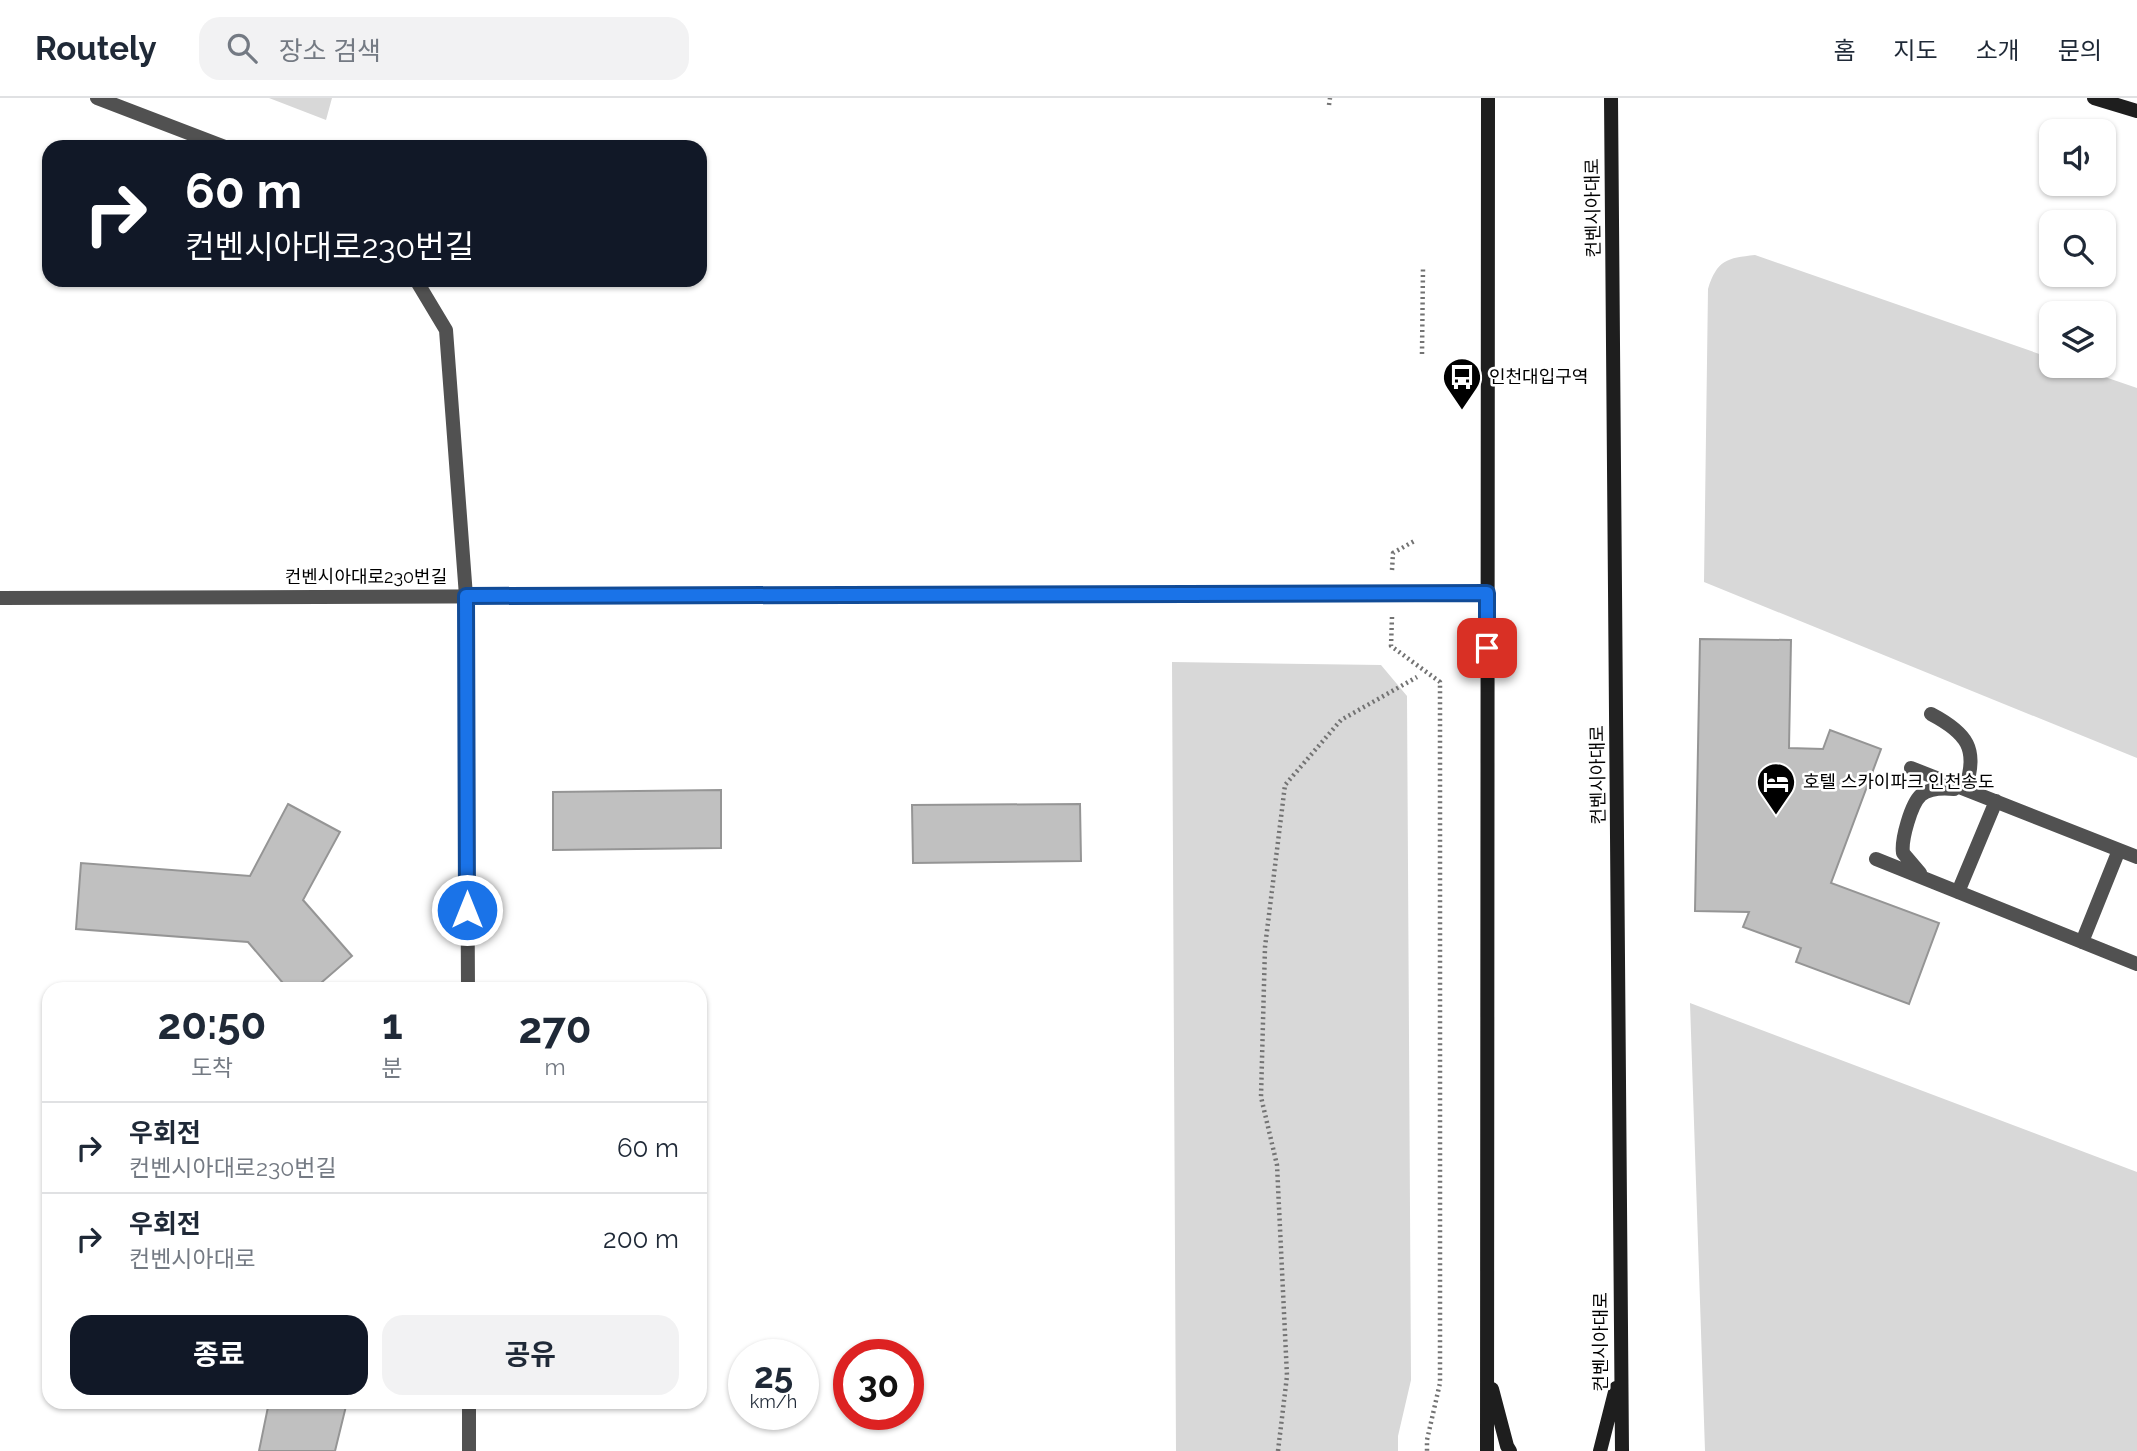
<!DOCTYPE html>
<html lang="ko">
<meta charset="utf-8">
<style>
:root{--surface:#fff;--page:#f2f2f3;--text:#1f2937;--muted:#747a83;--line:#e0e1e3;--accent:#111827}
body{margin:0;font-family:Raleway,"Noto Sans KR",sans-serif;background:var(--page);color:var(--text);height:100vh;display:flex;flex-direction:column;font-size:26px;white-space:nowrap}
*{box-sizing:border-box;margin:0}
p{font-size:23px;color:var(--muted)}
.icon{flex:none;width:38px;height:38px;fill:none;stroke:currentColor;stroke-width:2;stroke-linecap:round;stroke-linejoin:round}
.map{position:relative;flex:1;overflow:hidden}
.panel{position:absolute;left:42px;top:884px;width:665px;height:427px;display:flex;flex-direction:column;background:var(--surface);border-radius:21px;box-shadow:0 2px 5px #0004}
.panel>*{flex:none}
.banner{position:absolute;left:42px;top:42px;width:665px;height:147px;border-radius:21px;box-shadow:0 2px 5px #0004;background:#111827;color:#fff;overflow:hidden}
.buttons{position:absolute;left:2039px;top:21px;display:grid;gap:14px}
.buttons a{display:grid;place-items:center;width:77px;height:77px;border-radius:14px;background:var(--surface);box-shadow:0 2px 5px #0004;font-size:35px}
.speed{position:absolute;left:728px;top:1241px;display:flex;gap:14px;font-size:35px;font-weight:700;text-align:center}
.speed>*{display:grid;place-content:center;width:91px;height:91px;border-radius:50%;background:var(--surface);box-shadow:0 2px 5px #0004;line-height:1}
.speed small{font-size:18px;font-weight:400}
.speed .limit{border:10px solid #d22;background:#fff;color:#111}
.pin{position:absolute;display:grid;place-items:center;width:60px;height:60px;color:#fff;margin:-30px;border-radius:14px;box-shadow:0 4px 10px #0006}
.me{position:absolute;width:77px;margin:-38px;rotate:0deg;stroke-linejoin:round;filter:drop-shadow(0 0 5px #0008)}
.turn{display:flex;align-items:center;gap:24px;height:147px;padding:0 28px;font-size:32px}
.turn .icon{width:91px;height:91px;stroke-width:2.5}
.turn b{display:block;font-size:49px;line-height:60px}
.eta{display:flex;justify-content:space-evenly;align-items:center;height:119px;text-align:center}
.eta b{font-size:42px;font-weight:700;line-height:49px}
.action{display:flex;gap:14px;margin-top:auto;padding:14px 28px}
.action a{flex:1;height:80px;border-radius:21px;background:var(--accent);color:#fff;font-size:28px;font-weight:700;line-height:80px;text-align:center}
.action a+a{background:var(--page);color:var(--text)}
ul{padding:0;list-style:none}
li{display:flex;align-items:center;gap:21px;height:91px;padding:0 28px;border-top:2px solid var(--line)}
li div{flex:1}
li b{display:block;font-size:26px}
li em{font-style:normal}
header{display:flex;align-items:center;gap:42px;box-sizing:border-box;height:98px;padding:0 35px;background:var(--surface);border-bottom:2px solid var(--line)}
header strong{font-size:33px}
nav{display:flex;gap:38px;margin-inline-start:auto;font-size:24px}
.search{width:490px;height:63px;background:var(--page);display:flex;align-items:center;gap:18px;box-sizing:border-box;padding:0 24px;border-radius:21px;color:var(--muted);font-size:26px}
.map>svg:first-child{display:block}
</style>
<header>
<strong>Routely</strong>
<div class="search"><svg class="icon" aria-label="search" viewBox="0 0 24 24"><circle cx="10" cy="10" r="6"/><path d="M15 15l6 6"/></svg>장소 검색</div>
<nav><a>홈</a><a>지도</a><a>소개</a><a>문의</a></nav>
</header>
<div class="map">
<svg width="2137" height="1353" viewBox="0 0 2137 1353">
<rect width="100%" height="100%" fill="#fff"/>
<path fill="#d8d8d8" d="M269 0H332L326 22Z
M1755 157 2051 260V268H2073L2137 290V660L1704 484 1708 191C1717 162 1727 160 1755 157Z
M1172 564 1381 567 1407 598 1411 1282 1398 1338V1353H1176Z
M1690 905 2137 1074V1353H1705Z"/>
<path fill="#c0c0c0" stroke="#959595" stroke-width="2" d="M1700 541 1791 542 1789 650 1823 651 1830 632 1881 651 1831 785 1939 825 1909 906 1796 864 1801 850 1743 829 1749 814 1695 813Z
M721 692V750L553 752V694Z
M288 706 340 734 303 802 352 858 314 891H288L248 844 76 831 81 765 250 778Z
M1080 706 1081 763 913 765 912 707Z
M269 1304H347L335 1353H259Z"/>
<g fill="none" stroke-linecap="round" stroke-linejoin="round">
<path stroke="#737373" stroke-width="4.5" stroke-dasharray="2 3.5" stroke-linecap="butt" d="M1329 7 1330 0
M1422 256 1423 170
M1392 472 1393 455 1416 442
M1392 519 1391 548 1440 584V1285L1427 1342V1353
M1278 1353 1287 1278 1277 1067 1261 999 1265 849 1285 687 1341 622 1417 579"/>
<path stroke="#515151" stroke-width="14" d="M1931 616C1967 635 1979 651 1965 691
M1911 670 2137 759
M1876 761 2137 866
M1920 775 1903 755C1901 742 1911 706 1921 697 1930 690 1944 690 1954 691
M1958 794 1996 703
M2082 844 2119 752"/>
<path stroke="#515151" stroke-width="14" d="M97 0 225 49
M416 182 446 232 466 498 468 891
M0 500 1487 495
M469 1304V1353"/>
<path stroke="#1e1e1e" stroke-width="14" d="M1611 0 1622 1353
M2094 0 2137 13
M1492 1291 1507 1348 1510 1353
M1487 1353 1488 0
M1600 1353 1616 1290"/>
</g>
<g fill="none" stroke-linecap="round" stroke-linejoin="round">
<g stroke="#114b97" stroke-width="18">
<path id="route" d="M467 812 466 498 1487 495V550"/>
</g>
<use href="#route" stroke="#1a73e8" stroke-width="12"/>
</g>
<defs>
<g id="bus-pin" transform="scale(2.0125)"><path d="M0 17L-7.5 6A9.5 9.5 0 1 1 7.5 6Z" fill="#000" stroke="#fff"/><path d="M-5-6H5V4H4V6H2V4H-2V6H-4V4H-5ZM-3.5-4V0h7V-4ZM-3.5 1.2v1.5H-2V1.2ZM2 1.2v1.5H3.5V1.2Z" fill="#fff"/></g>
<g id="hotel-pin" transform="scale(2.0125)"><path d="M0 17L-7.5 6A9.5 9.5 0 1 1 7.5 6Z" fill="#000" stroke="#fff"/><path d="M-6-4.5h1.5V1H6V5H4.5V3h-9V5H-6ZM-4 0a1.8 1.8 0 1 1 3.6 0ZM.5 0V-2.5h3Q6-2.5 6 0Z" fill="#fff"/></g>
</defs>
<g fill-rule="evenodd">
<use href="#bus-pin" x="1462" y="279"/>
<use href="#hotel-pin" x="1776" y="684"/>
</g>
<g text-anchor="middle" stroke-width="5" stroke-linejoin="round" paint-order="stroke">
<g font-size="18" fill="#000" stroke="#fff">
<text transform="translate(1593 110) rotate(-91)" y="6">컨벤시아대로</text>
<text x="366" y="485">컨벤시아대로230번길</text>
<text transform="translate(1598 677) rotate(-91)" y="6">컨벤시아대로</text>
<text transform="translate(1601 1244) rotate(-90)" y="6">컨벤시아대로</text>
</g>
<g font-size="18" fill="#000" stroke="#fff" text-anchor="start">
<text x="1489" y="285">인천대입구역</text>
<text x="1803" y="690">호텔 스카이파크 인천송도</text>
</g>
</g>
</svg>
<div class="buttons">
<a><svg class="icon" aria-label="sound" viewBox="0 0 24 24"><path d="M4 9h4l5-4v14l-5-4H4zM17 9q2 3 0 6"/></svg></a>
<a><svg class="icon" aria-label="search" viewBox="0 0 24 24"><circle cx="10" cy="10" r="6"/><path d="M15 15l6 6"/></svg></a>
<a><svg class="icon" aria-label="layers" viewBox="0 0 24 24"><path d="M12 4l9 5-9 5-9-5zM3 14l9 5 9-5"/></svg></a>
</div>
<div class="speed"><div>25<small>km/h</small></div><div class="limit">30</div></div>
<div class="pin" style="left:1487px;top:550px;background:#d93025"><svg class="icon" aria-label="arrive" viewBox="0 0 24 24"><path d="M6 21V4h12l-3 4 3 4H6"/></svg></div>
<svg class="me" style="left:467px;top:812px" viewBox="-20 -20 40 40"><circle r="17" fill="#1a73e8" stroke="#fff" stroke-width="3"/><path d="M0-11L8 9 0 5-8 9z" fill="#fff"/></svg>
<div class="banner">
<div class="turn"><svg class="icon" aria-label="right" viewBox="0 0 24 24"><path d="M7 20v-9h11M14 6l5 5-5 5"/></svg><div><b>60 m</b>컨벤시아대로230번길</div></div>
</div>
<section class="panel">
<div class="eta">
<div><b>20:50</b><p>도착</p></div>
<div><b>1</b><p>분</p></div>
<div><b>270</b><p>m</p></div>
</div>
<ul>
<li><svg class="icon" aria-label="right" viewBox="0 0 24 24"><path d="M7 20v-9h11M14 6l5 5-5 5"/></svg><div><b>우회전</b><p>컨벤시아대로230번길</p></div><em>60 m</em></li>
<li><svg class="icon" aria-label="right" viewBox="0 0 24 24"><path d="M7 20v-9h11M14 6l5 5-5 5"/></svg><div><b>우회전</b><p>컨벤시아대로</p></div><em>200 m</em></li>
</ul>
<div class="action"><a>종료</a><a>공유</a></div>
</section>
</div>
